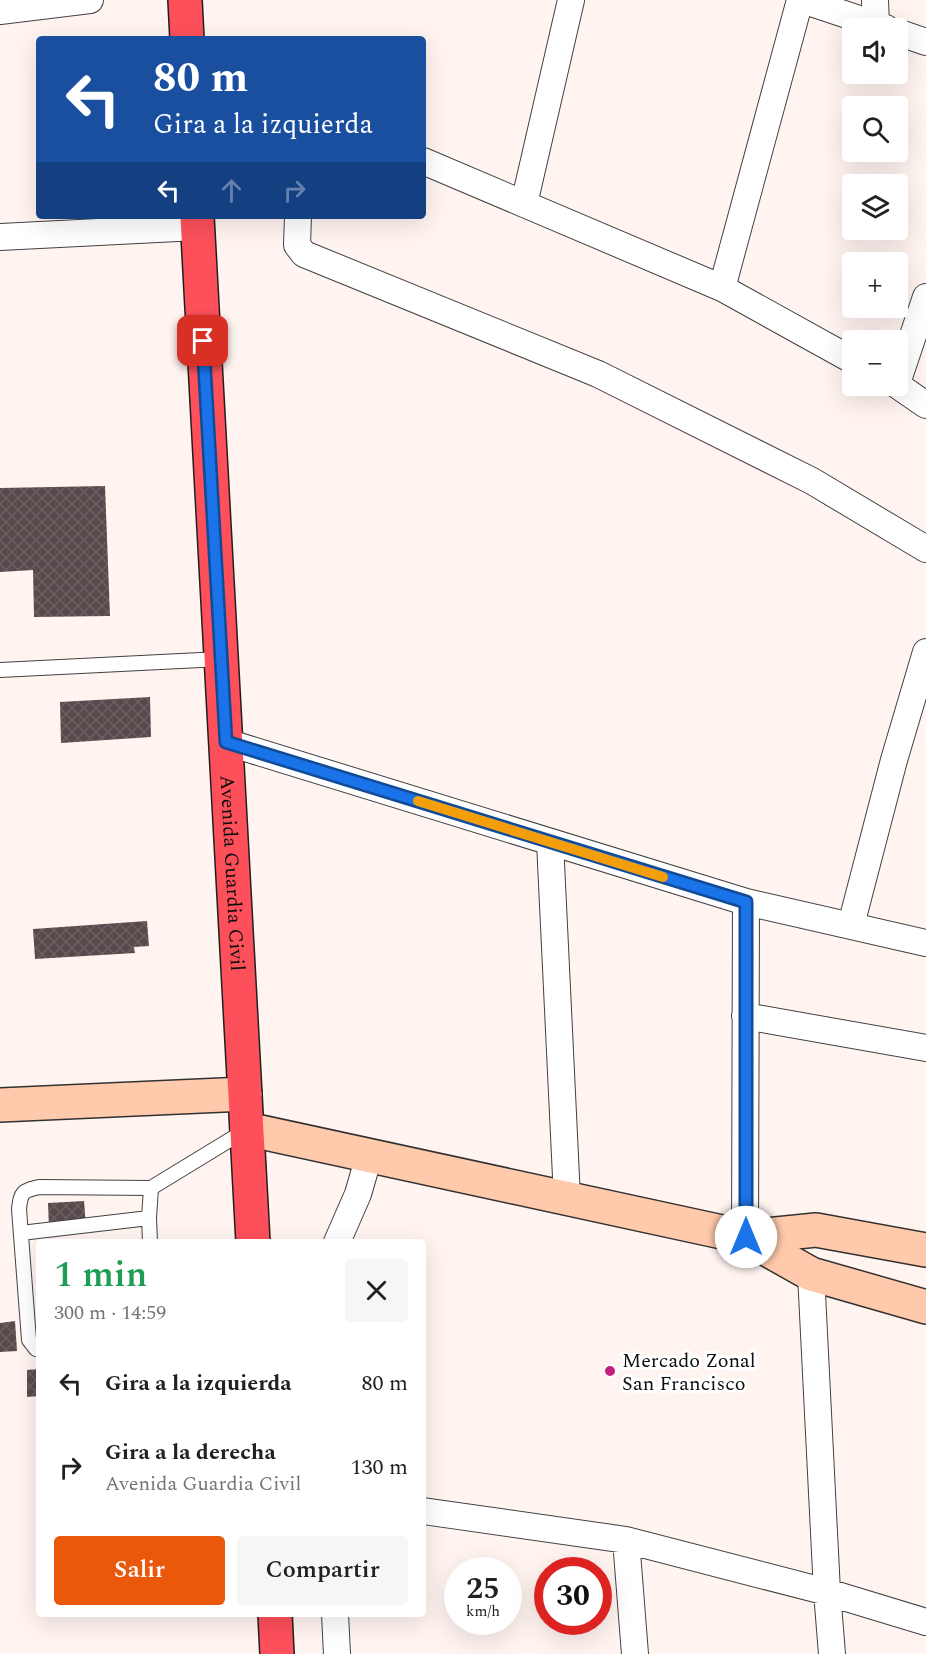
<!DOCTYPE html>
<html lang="es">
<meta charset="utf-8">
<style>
:root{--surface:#fff;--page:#f6f6f6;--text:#202124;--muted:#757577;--accent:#ea580c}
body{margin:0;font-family:Spectral,serif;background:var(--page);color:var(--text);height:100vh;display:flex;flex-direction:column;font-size:22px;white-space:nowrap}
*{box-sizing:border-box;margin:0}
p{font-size:20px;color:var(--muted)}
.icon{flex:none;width:33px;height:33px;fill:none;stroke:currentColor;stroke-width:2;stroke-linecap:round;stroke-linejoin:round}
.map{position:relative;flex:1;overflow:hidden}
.details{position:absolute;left:36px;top:1239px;width:390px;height:378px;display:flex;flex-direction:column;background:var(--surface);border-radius:6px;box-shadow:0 6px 24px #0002}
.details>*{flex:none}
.banner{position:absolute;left:36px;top:36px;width:390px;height:183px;border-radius:6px;box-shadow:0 6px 24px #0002;background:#1a4fa0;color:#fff;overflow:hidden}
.tools{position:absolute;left:842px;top:18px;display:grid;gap:12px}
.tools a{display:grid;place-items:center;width:66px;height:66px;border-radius:6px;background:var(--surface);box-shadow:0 6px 24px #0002;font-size:30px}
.speed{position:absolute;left:444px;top:1557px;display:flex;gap:12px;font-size:30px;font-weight:700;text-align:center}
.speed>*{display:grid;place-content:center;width:78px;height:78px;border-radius:50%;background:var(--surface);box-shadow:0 6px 24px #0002;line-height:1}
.speed small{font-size:15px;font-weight:400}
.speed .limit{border:9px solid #d22;background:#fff;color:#111}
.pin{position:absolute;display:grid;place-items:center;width:51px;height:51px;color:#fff;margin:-26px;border-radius:12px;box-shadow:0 3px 9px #0006}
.me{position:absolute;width:66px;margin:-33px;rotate:0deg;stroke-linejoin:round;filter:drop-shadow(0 0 4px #0008)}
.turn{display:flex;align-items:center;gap:21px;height:126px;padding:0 18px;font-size:27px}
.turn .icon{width:78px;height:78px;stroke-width:2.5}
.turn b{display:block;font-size:42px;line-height:51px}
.lanes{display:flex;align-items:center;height:57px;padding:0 18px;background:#0003;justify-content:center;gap:30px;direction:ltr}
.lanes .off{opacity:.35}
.round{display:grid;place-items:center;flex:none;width:63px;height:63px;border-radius:6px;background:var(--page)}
.head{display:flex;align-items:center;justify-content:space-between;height:102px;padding:0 18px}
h1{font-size:36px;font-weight:600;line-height:45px;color:#1e9e55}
.action{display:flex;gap:12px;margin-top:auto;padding:12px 18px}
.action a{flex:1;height:69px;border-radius:6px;background:var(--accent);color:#fff;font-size:24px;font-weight:600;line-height:69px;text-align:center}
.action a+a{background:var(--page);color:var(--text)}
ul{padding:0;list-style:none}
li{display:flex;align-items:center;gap:18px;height:84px;padding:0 18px}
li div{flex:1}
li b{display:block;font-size:22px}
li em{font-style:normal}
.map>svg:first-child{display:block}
</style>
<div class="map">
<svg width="926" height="1654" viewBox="0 0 926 1654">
<defs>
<pattern id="building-cross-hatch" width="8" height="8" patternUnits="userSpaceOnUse" patternTransform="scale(1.5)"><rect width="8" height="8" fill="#584a4c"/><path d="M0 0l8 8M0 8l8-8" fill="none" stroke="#6b6061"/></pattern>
</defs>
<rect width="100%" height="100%" fill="#fff4f0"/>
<path fill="url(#building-cross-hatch)" d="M105 486 110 616 34 617 33 570 0 572V488Z
M150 697 151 737 61 743 60 702Z
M147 921 149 946 134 947 135 953 35 959 33 929Z
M84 1201 86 1226 49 1228 48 1203Z
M15 1321 17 1351 0 1352V1323Z
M39 1369V1396L27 1397V1370Z"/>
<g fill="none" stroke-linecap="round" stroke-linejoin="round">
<g stroke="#424242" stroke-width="16">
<path id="lane" d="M0 670 221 659
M21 1233 149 1218
M150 1242 149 1218 151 1188 246 1130
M39 1350 36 1349 29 1340 19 1209C21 1192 22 1191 39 1187L151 1188"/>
</g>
<g stroke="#424242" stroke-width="28">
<path id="street" d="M802 0 886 28
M875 0 876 25
M0 11 90 0
M897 32 926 42
M423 161 722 288 852 360
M524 204 571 0
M298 216 297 245 304 254 598 374 812 481 926 549
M0 237 197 227
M722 288 800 0
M897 383 926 297
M897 385 926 405
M226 742 746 902 926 943
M550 842 567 1198
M851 925 894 760 926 652
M745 1016 926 1048
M745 1237 746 902
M337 1242 358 1194 369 1156
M811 1274 827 1592 832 1654
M423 1511 626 1540 827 1592 926 1622
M626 1540 635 1654
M335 1614 337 1654"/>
</g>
<g stroke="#313131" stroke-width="36">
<path id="secondary" d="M0 1105 245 1094
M247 1129 745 1237 811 1274 926 1307
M745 1237 816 1230 926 1250"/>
</g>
<g stroke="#202020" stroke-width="36">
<g id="highway">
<path d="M185 0 187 39"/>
<path id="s1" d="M197 216 253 1242"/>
<path d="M275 1614 277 1654"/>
</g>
</g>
<use href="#lane" stroke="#fff" stroke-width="14"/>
<use href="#street" stroke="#fff" stroke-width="26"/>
<use href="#secondary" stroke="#ffcaab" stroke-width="33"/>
<use href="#highway" stroke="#fd505b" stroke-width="33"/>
</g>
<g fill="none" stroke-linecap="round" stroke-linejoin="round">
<g stroke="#114b97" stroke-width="15">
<path id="route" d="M203 341 226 742 746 902V1237"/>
</g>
<use href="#route" stroke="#1a73e8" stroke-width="10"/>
<path stroke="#f59e0b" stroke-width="10" d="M418 801 663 877"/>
</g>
<circle fill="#c81d7f" stroke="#fff" stroke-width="2" cx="610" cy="1371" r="6"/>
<g text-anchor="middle" stroke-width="6" stroke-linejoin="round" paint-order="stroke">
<g font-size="20" fill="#0f0f0f" stroke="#fff">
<text dy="7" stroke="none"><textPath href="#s1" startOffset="658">Avenida Guardia Civil</textPath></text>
</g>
<g font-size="20" fill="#0f0f0f" stroke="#fff" text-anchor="start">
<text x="622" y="1367">Mercado Zonal<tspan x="622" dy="23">San Francisco</tspan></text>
</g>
</g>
</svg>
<div class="tools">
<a><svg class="icon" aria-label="sound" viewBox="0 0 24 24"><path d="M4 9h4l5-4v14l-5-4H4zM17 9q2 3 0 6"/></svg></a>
<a><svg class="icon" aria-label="search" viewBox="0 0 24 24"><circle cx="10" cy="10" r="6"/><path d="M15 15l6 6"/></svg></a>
<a><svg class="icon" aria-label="layers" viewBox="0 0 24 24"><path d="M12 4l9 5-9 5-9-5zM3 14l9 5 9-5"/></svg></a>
<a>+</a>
<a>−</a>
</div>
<div class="speed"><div>25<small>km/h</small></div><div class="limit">30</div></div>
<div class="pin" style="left:203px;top:341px;background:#d93025"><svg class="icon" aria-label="arrive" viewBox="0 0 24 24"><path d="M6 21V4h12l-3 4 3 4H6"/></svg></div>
<svg class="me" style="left:746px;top:1237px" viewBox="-20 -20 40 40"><circle r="19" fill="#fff"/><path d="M0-13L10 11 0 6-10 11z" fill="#1a73e8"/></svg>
<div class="banner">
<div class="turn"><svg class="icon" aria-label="left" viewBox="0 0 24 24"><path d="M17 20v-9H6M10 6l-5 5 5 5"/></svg><div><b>80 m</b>Gira a la izquierda</div></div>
<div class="lanes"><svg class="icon" aria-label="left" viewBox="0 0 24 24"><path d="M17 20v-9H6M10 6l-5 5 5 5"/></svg><svg class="icon off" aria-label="ahead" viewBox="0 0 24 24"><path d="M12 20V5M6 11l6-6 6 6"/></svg><svg class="icon off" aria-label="right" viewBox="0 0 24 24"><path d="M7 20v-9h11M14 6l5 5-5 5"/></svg></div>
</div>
<section class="details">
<div class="head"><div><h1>1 min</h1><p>300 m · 14:59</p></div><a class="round"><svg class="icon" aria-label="close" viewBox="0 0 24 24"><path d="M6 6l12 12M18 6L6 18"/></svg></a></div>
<ul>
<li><svg class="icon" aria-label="left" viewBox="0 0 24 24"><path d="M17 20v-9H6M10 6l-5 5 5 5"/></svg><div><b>Gira a la izquierda</b></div><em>80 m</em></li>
<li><svg class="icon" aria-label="right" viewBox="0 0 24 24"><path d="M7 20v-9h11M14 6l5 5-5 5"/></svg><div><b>Gira a la derecha</b><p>Avenida Guardia Civil</p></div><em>130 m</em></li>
</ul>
<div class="action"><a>Salir</a><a>Compartir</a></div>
</section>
</div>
